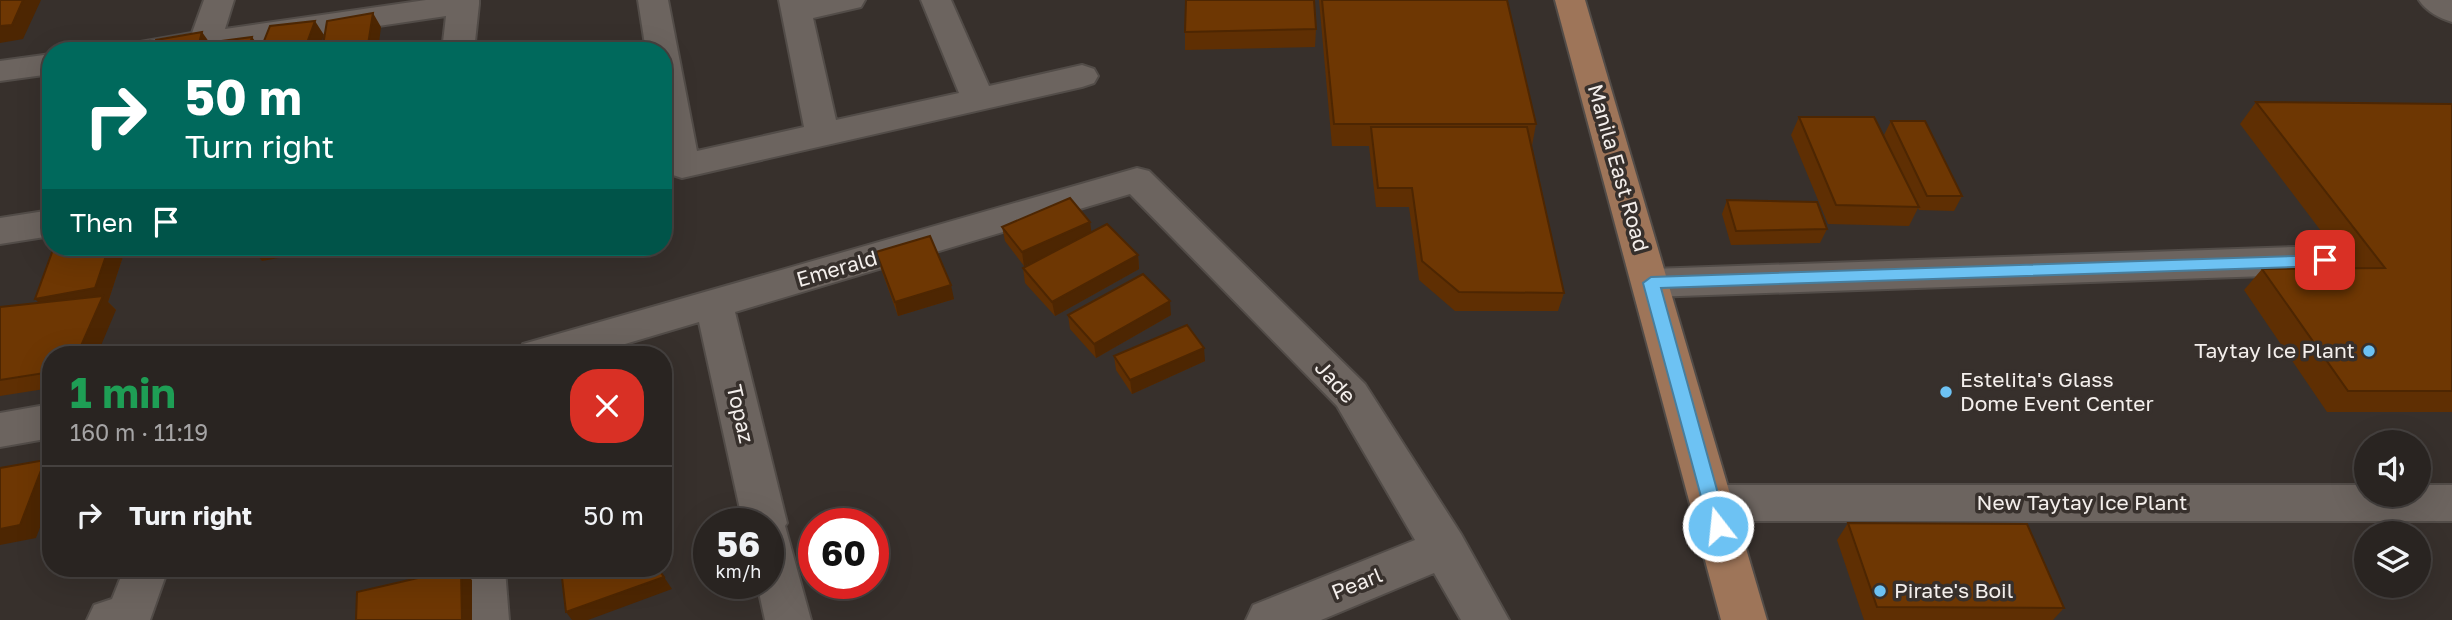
<!DOCTYPE html>
<meta charset="utf-8">
<style>
:root{--surface:#292421;--page:#35302e;--text:#f1f3f6;--muted:#a5a4a5;--line:#45413f}
body{margin:0;font-family:"Golos Text",sans-serif;background:var(--page);color:var(--text);height:100vh;display:flex;flex-direction:column;font-size:26px;white-space:nowrap}
*{box-sizing:border-box;margin:0}
p{font-size:23px;color:var(--muted)}
.icon{flex:none;width:38px;height:38px;fill:none;stroke:currentColor;stroke-width:2;stroke-linecap:round;stroke-linejoin:round}
.map{position:relative;flex:1;overflow:hidden}
.drawer{position:absolute;left:42px;top:346px;width:630px;height:231px;display:flex;flex-direction:column;background:var(--surface);border-radius:28px;box-shadow:0 7px 28px #0002,0 0 0 2px var(--line)}
.drawer>*{flex:none}
.banner{position:absolute;left:42px;top:42px;width:630px;height:214px;border-radius:28px;box-shadow:0 7px 28px #0002,0 0 0 2px var(--line);background:#00695c;color:#fff;overflow:hidden}
.buttons{position:absolute;left:2354px;top:430px;display:grid;gap:14px}
.buttons a{display:grid;place-items:center;width:77px;height:77px;border-radius:50%;background:var(--surface);box-shadow:0 7px 28px #0002,0 0 0 2px var(--line);font-size:35px}
.speed{position:absolute;left:693px;top:508px;display:flex;gap:14px;font-size:35px;font-weight:700;text-align:center}
.speed>*{display:grid;place-content:center;width:91px;height:91px;border-radius:50%;background:var(--surface);box-shadow:0 7px 28px #0002,0 0 0 2px var(--line);line-height:1}
.speed small{font-size:18px;font-weight:400}
.speed .limit{border:10px solid #d22;background:#fff;color:#111}
.pin{position:absolute;display:grid;place-items:center;width:60px;height:60px;color:#fff;margin:-30px;border-radius:14px;box-shadow:0 4px 10px #0006}
.me{position:absolute;width:77px;margin:-38px;rotate:344deg;stroke-linejoin:round;filter:drop-shadow(0 0 5px #0008)}
.turn{display:flex;align-items:center;gap:24px;height:147px;padding:0 28px;font-size:32px}
.turn .icon{width:91px;height:91px;stroke-width:2.5}
.turn b{display:block;font-size:49px;line-height:60px}
.then{display:flex;align-items:center;height:66px;padding:0 28px;background:#0003;gap:14px;font-size:26px}
.round{display:grid;place-items:center;flex:none;width:74px;height:74px;border-radius:28px;background:var(--page)}
.head{display:flex;align-items:center;justify-content:space-between;height:119px;padding:0 28px}
h1{font-size:42px;font-weight:700;line-height:52px;color:#1e9e55}
ul{padding:0;list-style:none}
li{display:flex;align-items:center;gap:21px;height:98px;padding:0 28px;border-top:2px solid var(--line)}
li div{flex:1}
li b{display:block;font-size:26px}
li em{font-style:normal}
.map>svg:first-child{display:block}
</style>
<div class="map">
<svg width="2452" height="620" viewBox="0 0 2452 620">
<rect width="100%" height="100%" fill="#37302c"/>
<g fill="none" stroke-linecap="round" stroke-linejoin="round">
<g stroke="#524c48" stroke-width="4">
<path id="minor" d="M204 0H234L225 29 426 0H479V4L474 51H442L446 16 210 51H124L129 44 192 33Z
M638 0H668L697 151 804 127 779 0H865L861 7 813 18 836 120 959 93 921 0H951L989 86 1082 65 1094 69 1098 76 1094 83 1082 87 682 178 670 174 665 166 663 51H646Z
M2419 0H2452V22C2439 18 2426 11 2419 0Z
M51 54V74L0 81V61Z
M1137 168 1149 171 1365 384 1461 534 1509 620H1461L1434 573 1321 620H1246L1253 605 1415 540 1337 406 1130 194 735 312 787 523 785 526 811 620H765L757 583H768V523H743L699 322 588 355H517L523 344 537 340Z
M51 210V236L0 244V218Z
M2325 246 2338 250 2344 260 2338 270 2325 274 1651 297 1638 293 1632 283 1638 273 1651 269Z
M51 404V438L0 447V413Z
M1712 485H2366V495H2418V485H2452V521H1712L1697 516 1690 503 1697 490Z
M124 569H168L150 620H87L94 605 112 599Z
M461 569H505L509 620H463Z"/>
</g>
<g stroke="#524c48" stroke-width="4">
<path id="major" d="M1555 0H1585L1767 620H1721Z"/>
</g>
<use href="#minor" fill="#6c645f" fill-rule="evenodd"/>
<use href="#major" fill="#9e7559" fill-rule="evenodd"/>
</g>
<path fill="#5f2f03" d="M1319 0H1507L1536 124 1532 146 1564 293 1558 311H1455L1419 280 1409 207H1376L1369 146H1332Z
M1316 29 1315 47 1185 50V32Z
M2256 102 2452 104V412H2327L2244 290 2262 269 2349 268 2240 124Z
M1799 117 1902 174 1884 135 1891 121 1962 196 1954 211 1919 210 1918 208 1909 226 1828 224 1791 135Z
M1727 200 1827 229 1820 243 1731 245 1722 214Z
M1090 222 1091 233 1138 255 1139 269 1055 316 1025 283 1023 268 1038 260 1024 266 1005 241 1002 227Z
M54 247H126L108 302 116 310 51 355V388L0 396V307L39 303Z
M876 252 954 299 898 316 880 266Z
M1068 315H1171L1096 358 1070 329Z
M1114 356 1205 361 1132 394 1116 370Z
M1848 523 2064 608 2053 620H1864L1837 540Z"/>
<path fill="#4d2602" d="M23 0H41L23 39 0 43V26Z
M373 13 381 27 378 51H367Z
M315 21 324 35 318 51H304Z
M202 32 212 46 211 51H197Z
M252 37 258 45 256 51H248Z
M149 41 157 51H145Z
M1090 222 1092 237 1024 266 1022 252Z
M109 247H126L108 302 116 310 97 355H77L49 313 35 299Z
M251 247H313L311 252 262 261Z
M1138 255 1139 269 1055 316 1052 302Z
M951 285 954 299 898 316 895 302Z
M1170 301 1171 315 1096 358 1094 344Z
M1204 348 1205 361 1132 394 1130 380Z
M45 460 51 464V499L36 538 0 545V529Z
M461 569 472 580V620H462Z
M664 577 672 589 588 620H572L566 612Z"/>
<path fill="#6e3703" stroke="#4d2602" stroke-width="2" d="M0 0H23L12 25 0 26Z
M1186 0H1314L1316 29 1185 32Z
M1322 0H1507L1536 124H1334Z
M373 13 367 51H322L327 21Z
M315 21 304 51H260L270 26Z
M202 32 197 51H153L156 40Z
M252 37 248 51H219L222 41Z
M149 41 145 51H98L100 47Z
M2256 102 2452 104V391H2348L2262 269 2385 268Z
M1799 117H1874L1919 207 1836 205Z
M1891 121H1925L1962 196H1927Z
M1371 127H1527L1564 293 1459 292 1422 261 1412 188H1378Z
M1070 198 1090 222 1022 252 1002 227Z
M1727 200 1817 202 1827 229 1736 231Z
M1107 224 1138 255 1052 302 1023 268Z
M930 236 951 285 895 302 876 252Z
M54 247H109L95 288 35 299Z
M1143 274 1170 301 1094 344 1068 315Z
M103 296 77 355H51V372L0 380V307Z
M1187 325 1204 348 1130 380 1114 356Z
M45 460 20 525 0 529V468Z
M1848 523 2027 524 2064 608 1877 607Z
M457 569H461L462 620H356L357 592Z
M561 569H658L664 577 566 612Z"/>
<path fill="#6dc2f3" stroke="#477e9e" stroke-width="2" d="M2325 255 2333 260 2325 266 1661 288 1727 526 1725 532 1718 534 1712 532 1709 526 1643 283 1651 277Z"/>
<g fill="#6dc2f3" stroke="#37302c" stroke-width="2.5">
<circle cx="2369" cy="351" r="7"/>
<circle cx="1946" cy="392" r="7"/>
<circle cx="1880" cy="591" r="7"/>
</g>
<g text-anchor="middle" stroke-width="7" stroke-linejoin="round" paint-order="stroke">
<g font-size="21" fill="#f4efec" stroke="#37302c">
<text transform="translate(1618 168) rotate(74)" y="7">Manila East Road</text>
<text transform="translate(837 269) rotate(-16)" y="7">Emerald</text>
<text transform="translate(1335 382) rotate(48)" y="7">Jade</text>
<text transform="translate(740 414) rotate(77)" y="7">Topaz</text>
<text x="2082" y="510">New Taytay Ice Plant</text>
<text transform="translate(1357 584) rotate(-22)" y="7">Pearl</text>
</g>
<g font-size="21" fill="#f4efec" stroke="#37302c" text-anchor="start">
<text x="2355" y="358" text-anchor="end">Taytay Ice Plant</text>
<text x="1960" y="387">Estelita's Glass<tspan x="1960" dy="24">Dome Event Center</tspan></text>
<text x="1894" y="598">Pirate's Boil</text>
</g>
</g>
</svg>
<div class="buttons">
<a><svg class="icon" aria-label="sound" viewBox="0 0 24 24"><path d="M4 9h4l5-4v14l-5-4H4zM17 9q2 3 0 6"/></svg></a>
<a><svg class="icon" aria-label="layers" viewBox="0 0 24 24"><path d="M12 4l9 5-9 5-9-5zM3 14l9 5 9-5"/></svg></a>
</div>
<div class="speed"><div>56<small>km/h</small></div><div class="limit">60</div></div>
<div class="pin" style="left:2325px;top:260px;background:#d93025"><svg class="icon" aria-label="arrive" viewBox="0 0 24 24"><path d="M6 21V4h12l-3 4 3 4H6"/></svg></div>
<svg class="me" style="left:1718px;top:526px" viewBox="-20 -20 40 40"><circle r="17" fill="#6dc2f3" stroke="#fff" stroke-width="3"/><path d="M0-11L8 9 0 5-8 9z" fill="#fff"/></svg>
<div class="banner">
<div class="turn"><svg class="icon" aria-label="right" viewBox="0 0 24 24"><path d="M7 20v-9h11M14 6l5 5-5 5"/></svg><div><b>50 m</b>Turn right</div></div>
<div class="then">Then<svg class="icon" aria-label="arrive" viewBox="0 0 24 24"><path d="M6 21V4h12l-3 4 3 4H6"/></svg></div>
</div>
<section class="drawer">
<div class="head"><div><h1>1 min</h1><p>160 m · 11:19</p></div><a class="round" style="background:#d93025;color:#fff"><svg class="icon" aria-label="close" viewBox="0 0 24 24"><path d="M6 6l12 12M18 6L6 18"/></svg></a></div>
<ul>
<li><svg class="icon" aria-label="right" viewBox="0 0 24 24"><path d="M7 20v-9h11M14 6l5 5-5 5"/></svg><div><b>Turn right</b></div><em>50 m</em></li>
</ul>
</section>
</div>
